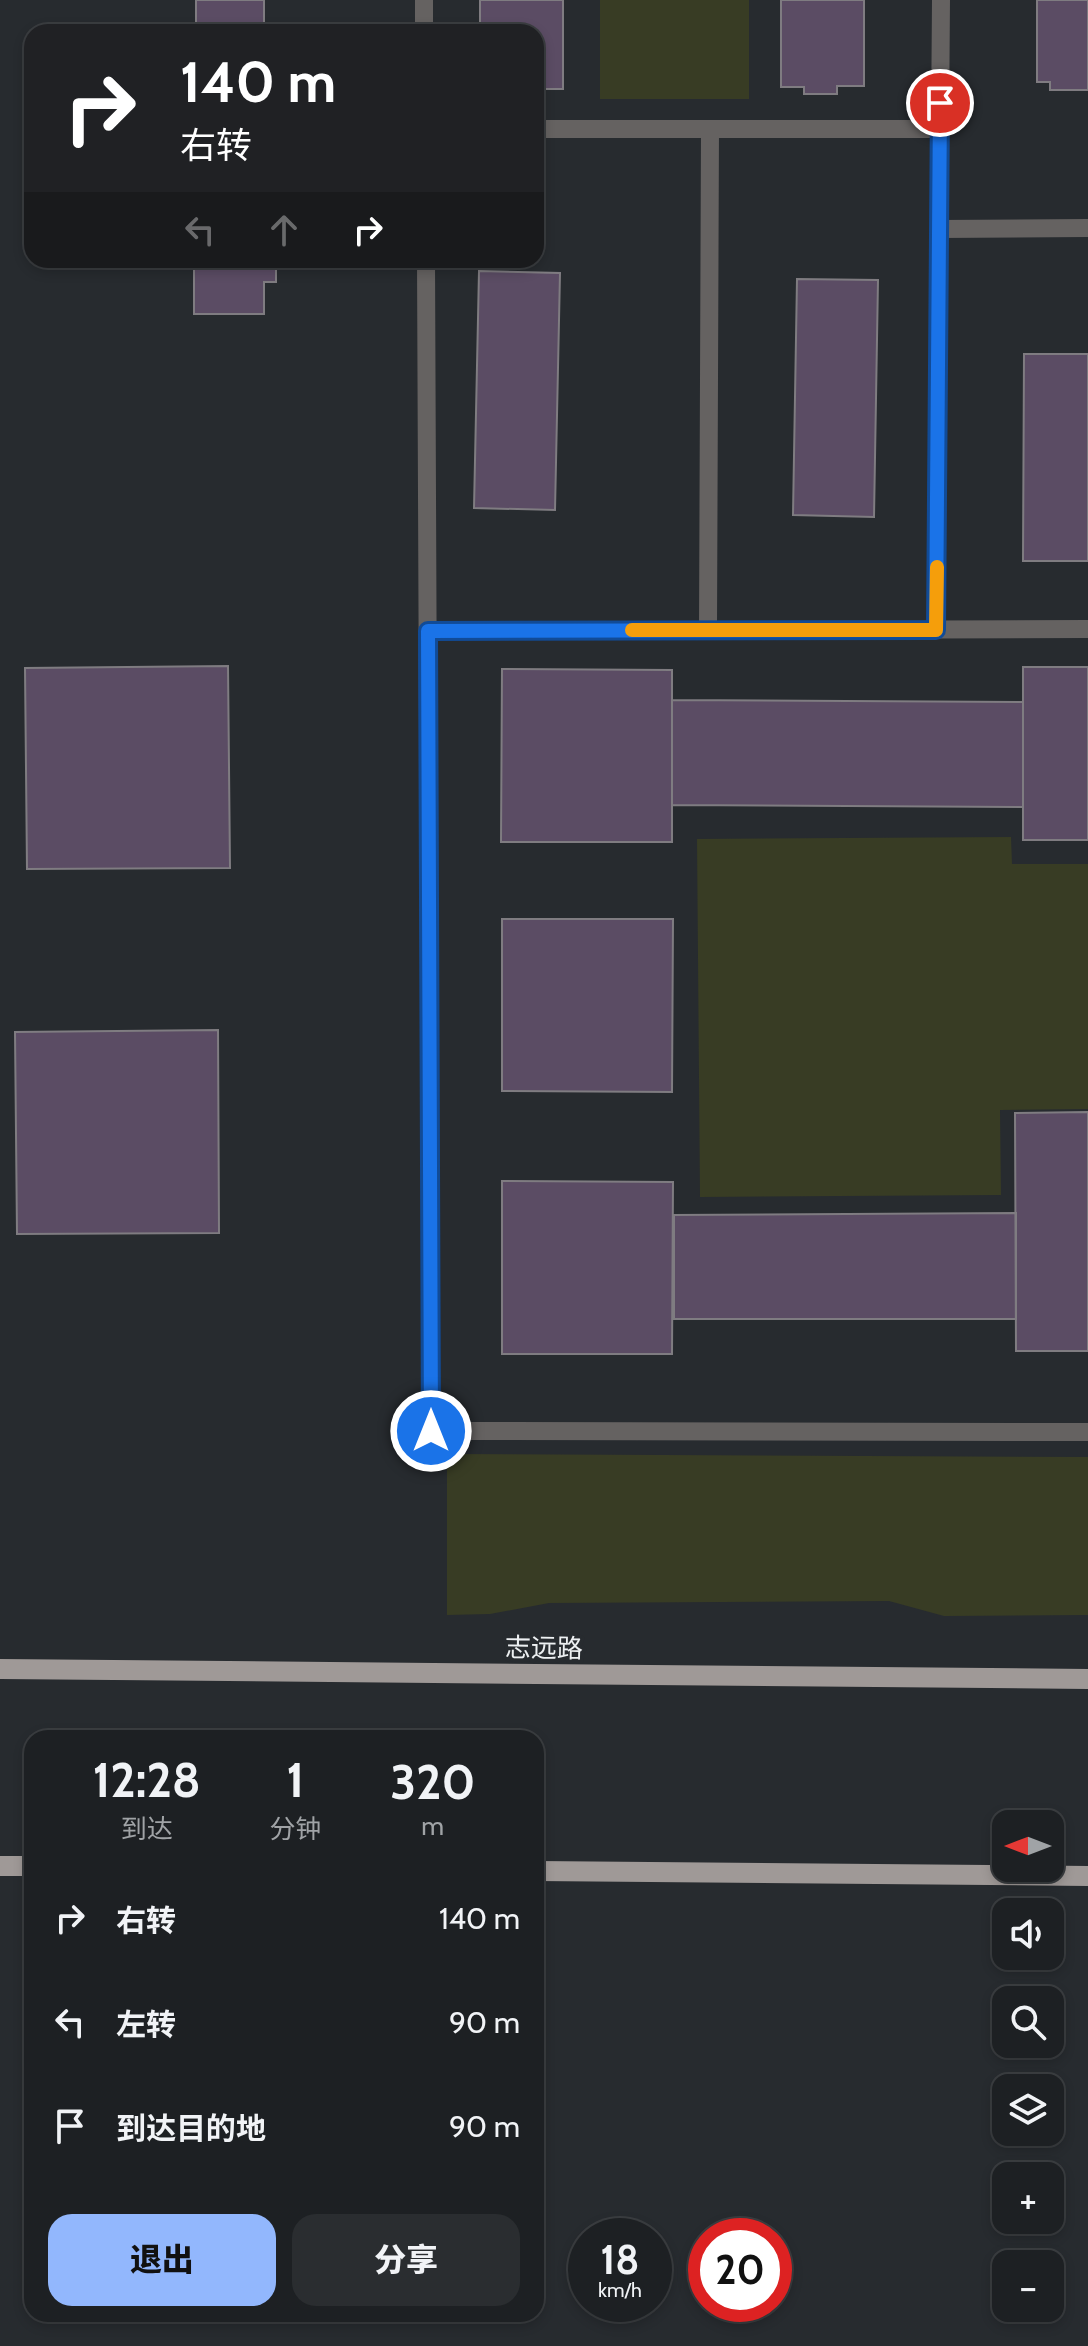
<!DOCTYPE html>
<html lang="zh">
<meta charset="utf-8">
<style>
:root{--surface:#1d2023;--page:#2a2d30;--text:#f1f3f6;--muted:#a0a3a6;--line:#3b3e41;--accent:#92b7fd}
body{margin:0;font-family:Cabin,"Noto Sans SC",sans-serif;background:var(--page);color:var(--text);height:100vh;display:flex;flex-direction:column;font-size:30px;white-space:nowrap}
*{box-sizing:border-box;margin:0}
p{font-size:26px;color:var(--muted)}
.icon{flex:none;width:44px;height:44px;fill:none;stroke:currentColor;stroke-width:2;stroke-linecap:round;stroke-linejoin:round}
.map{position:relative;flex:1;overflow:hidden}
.sheet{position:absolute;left:24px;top:1730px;width:520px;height:592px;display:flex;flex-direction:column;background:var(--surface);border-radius:24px;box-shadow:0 4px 12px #0003,0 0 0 2px var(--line)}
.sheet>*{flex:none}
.banner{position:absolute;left:24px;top:24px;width:520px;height:244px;border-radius:24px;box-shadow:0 4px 12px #0003,0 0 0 2px var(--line);background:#202124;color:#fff;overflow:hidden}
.needle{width:52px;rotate:270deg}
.controls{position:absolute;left:992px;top:1810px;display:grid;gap:16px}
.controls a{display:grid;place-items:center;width:72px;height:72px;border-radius:16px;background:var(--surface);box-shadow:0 4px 12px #0003,0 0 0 2px var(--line);font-size:40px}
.speed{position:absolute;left:568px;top:2218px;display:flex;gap:16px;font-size:40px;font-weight:700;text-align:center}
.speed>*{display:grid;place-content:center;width:104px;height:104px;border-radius:50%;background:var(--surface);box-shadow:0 4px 12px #0003,0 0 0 2px var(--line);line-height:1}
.speed small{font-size:20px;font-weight:400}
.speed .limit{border:12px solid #d22;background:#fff;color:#111}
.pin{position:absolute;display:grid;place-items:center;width:68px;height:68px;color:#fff;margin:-34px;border:4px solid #fff;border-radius:50%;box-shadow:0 2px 8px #0007}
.me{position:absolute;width:88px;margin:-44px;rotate:0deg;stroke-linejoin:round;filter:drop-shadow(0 0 6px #0008)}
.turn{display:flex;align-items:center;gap:28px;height:168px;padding:0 24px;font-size:36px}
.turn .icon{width:104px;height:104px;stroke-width:2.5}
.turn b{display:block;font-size:56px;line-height:68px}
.lanes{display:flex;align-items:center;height:76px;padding:0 24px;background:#0003;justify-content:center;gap:40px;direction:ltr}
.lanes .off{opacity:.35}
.eta{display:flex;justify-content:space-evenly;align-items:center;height:136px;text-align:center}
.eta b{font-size:48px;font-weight:800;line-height:56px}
.button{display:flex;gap:16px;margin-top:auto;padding:16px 24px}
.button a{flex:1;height:92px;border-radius:24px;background:var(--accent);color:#111;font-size:32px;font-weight:800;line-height:92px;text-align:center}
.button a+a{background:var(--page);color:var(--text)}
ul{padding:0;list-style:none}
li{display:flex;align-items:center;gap:24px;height:104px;padding:0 24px}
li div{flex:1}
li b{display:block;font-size:30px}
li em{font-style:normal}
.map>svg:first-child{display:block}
</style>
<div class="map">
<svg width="1088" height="2346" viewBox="0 0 1088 2346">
<rect width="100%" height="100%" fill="#272b2f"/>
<path fill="#383c24" d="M600 0H749V99H600Z
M1011 837 1012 864H1088V1109L1000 1110 1001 1195 700 1197 697 839Z
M447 1454 1088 1457V1615L944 1616 889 1601 549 1603 490 1614 447 1615Z"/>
<path fill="#5b4c64" stroke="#7f7c81" stroke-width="2" d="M196 0H264V32H196Z
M480 0H563V89H536V32H480Z
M781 0H864V86H837V94H804V87H781Z
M1037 0H1088V90H1050V82H1037Z
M205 260H276V282H264V314H194V269H205Z
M479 271 560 273 555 510 474 508Z
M797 279 878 280 874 517 793 515Z
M1024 354H1088V561H1023Z
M228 666 230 868 27 869 25 668Z
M1023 667H1088V840H1023Z
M502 669 672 670V842H501Z
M672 700 1023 702V807L672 805Z
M502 919H673L672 1092 502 1091Z
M218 1030 219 1233 17 1234 15 1032Z
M1088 1112V1351H1016L1015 1113Z
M502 1181 673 1182 672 1354H502Z
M1016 1213V1319H674V1215Z"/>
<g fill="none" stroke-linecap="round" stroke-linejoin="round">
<path stroke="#656261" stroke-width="18" d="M424 0V32
M536 129H940
M939 229 1088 228
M426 260 431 1431 1088 1432
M708 630 710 129
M936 630 941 0
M428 631 1088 629"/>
<path stroke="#9f9997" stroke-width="20" d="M0 1669 1088 1679
M0 1866H32
M536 1871 1088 1876"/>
</g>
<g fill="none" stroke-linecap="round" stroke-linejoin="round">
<g stroke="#114b97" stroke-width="20">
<path id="route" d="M431 1431 428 631 936 630 940 103"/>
</g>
<use href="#route" stroke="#1a73e8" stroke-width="14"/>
<path stroke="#f59e0b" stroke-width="14" d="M632 630H936L937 567"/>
</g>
<g text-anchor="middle" stroke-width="8" stroke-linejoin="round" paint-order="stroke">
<g font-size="26" fill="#edf0f2" stroke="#272b2f">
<text transform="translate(544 1648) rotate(1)" y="9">志远路</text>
</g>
</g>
</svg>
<div class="controls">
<a><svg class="needle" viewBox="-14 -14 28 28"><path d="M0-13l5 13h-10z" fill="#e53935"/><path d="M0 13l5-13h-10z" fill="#a0a3a6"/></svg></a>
<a><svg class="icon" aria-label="sound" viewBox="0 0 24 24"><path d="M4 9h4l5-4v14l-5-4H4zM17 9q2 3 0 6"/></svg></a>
<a><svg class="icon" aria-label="search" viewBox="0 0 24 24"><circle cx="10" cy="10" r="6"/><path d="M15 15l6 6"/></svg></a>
<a><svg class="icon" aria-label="layers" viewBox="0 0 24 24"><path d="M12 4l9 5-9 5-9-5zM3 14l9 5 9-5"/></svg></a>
<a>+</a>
<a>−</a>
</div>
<div class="speed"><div>18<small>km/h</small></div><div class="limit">20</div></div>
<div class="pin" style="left:940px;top:103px;background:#d93025"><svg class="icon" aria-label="arrive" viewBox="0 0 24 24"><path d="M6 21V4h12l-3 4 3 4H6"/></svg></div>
<svg class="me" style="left:431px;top:1431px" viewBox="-20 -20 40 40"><circle r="17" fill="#1a73e8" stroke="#fff" stroke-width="3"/><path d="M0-11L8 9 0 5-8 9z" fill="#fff"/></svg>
<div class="banner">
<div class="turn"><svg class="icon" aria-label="right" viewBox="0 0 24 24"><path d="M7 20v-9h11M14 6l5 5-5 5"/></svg><div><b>140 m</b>右转</div></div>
<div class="lanes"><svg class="icon off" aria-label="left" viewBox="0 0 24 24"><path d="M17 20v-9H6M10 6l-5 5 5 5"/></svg><svg class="icon off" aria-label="ahead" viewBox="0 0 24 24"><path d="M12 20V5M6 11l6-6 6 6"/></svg><svg class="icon" aria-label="right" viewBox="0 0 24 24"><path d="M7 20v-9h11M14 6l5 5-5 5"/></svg></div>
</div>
<section class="sheet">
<div class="eta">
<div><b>12:28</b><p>到达</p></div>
<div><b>1</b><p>分钟</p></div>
<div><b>320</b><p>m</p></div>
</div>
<ul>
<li><svg class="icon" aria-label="right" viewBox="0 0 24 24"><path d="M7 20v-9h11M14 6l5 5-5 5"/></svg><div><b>右转</b></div><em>140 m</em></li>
<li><svg class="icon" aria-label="left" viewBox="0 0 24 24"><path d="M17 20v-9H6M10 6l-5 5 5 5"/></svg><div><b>左转</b></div><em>90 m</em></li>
<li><svg class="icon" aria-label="arrive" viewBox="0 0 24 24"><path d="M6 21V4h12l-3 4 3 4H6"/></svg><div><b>到达目的地</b></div><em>90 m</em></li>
</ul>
<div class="button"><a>退出</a><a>分享</a></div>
</section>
</div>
